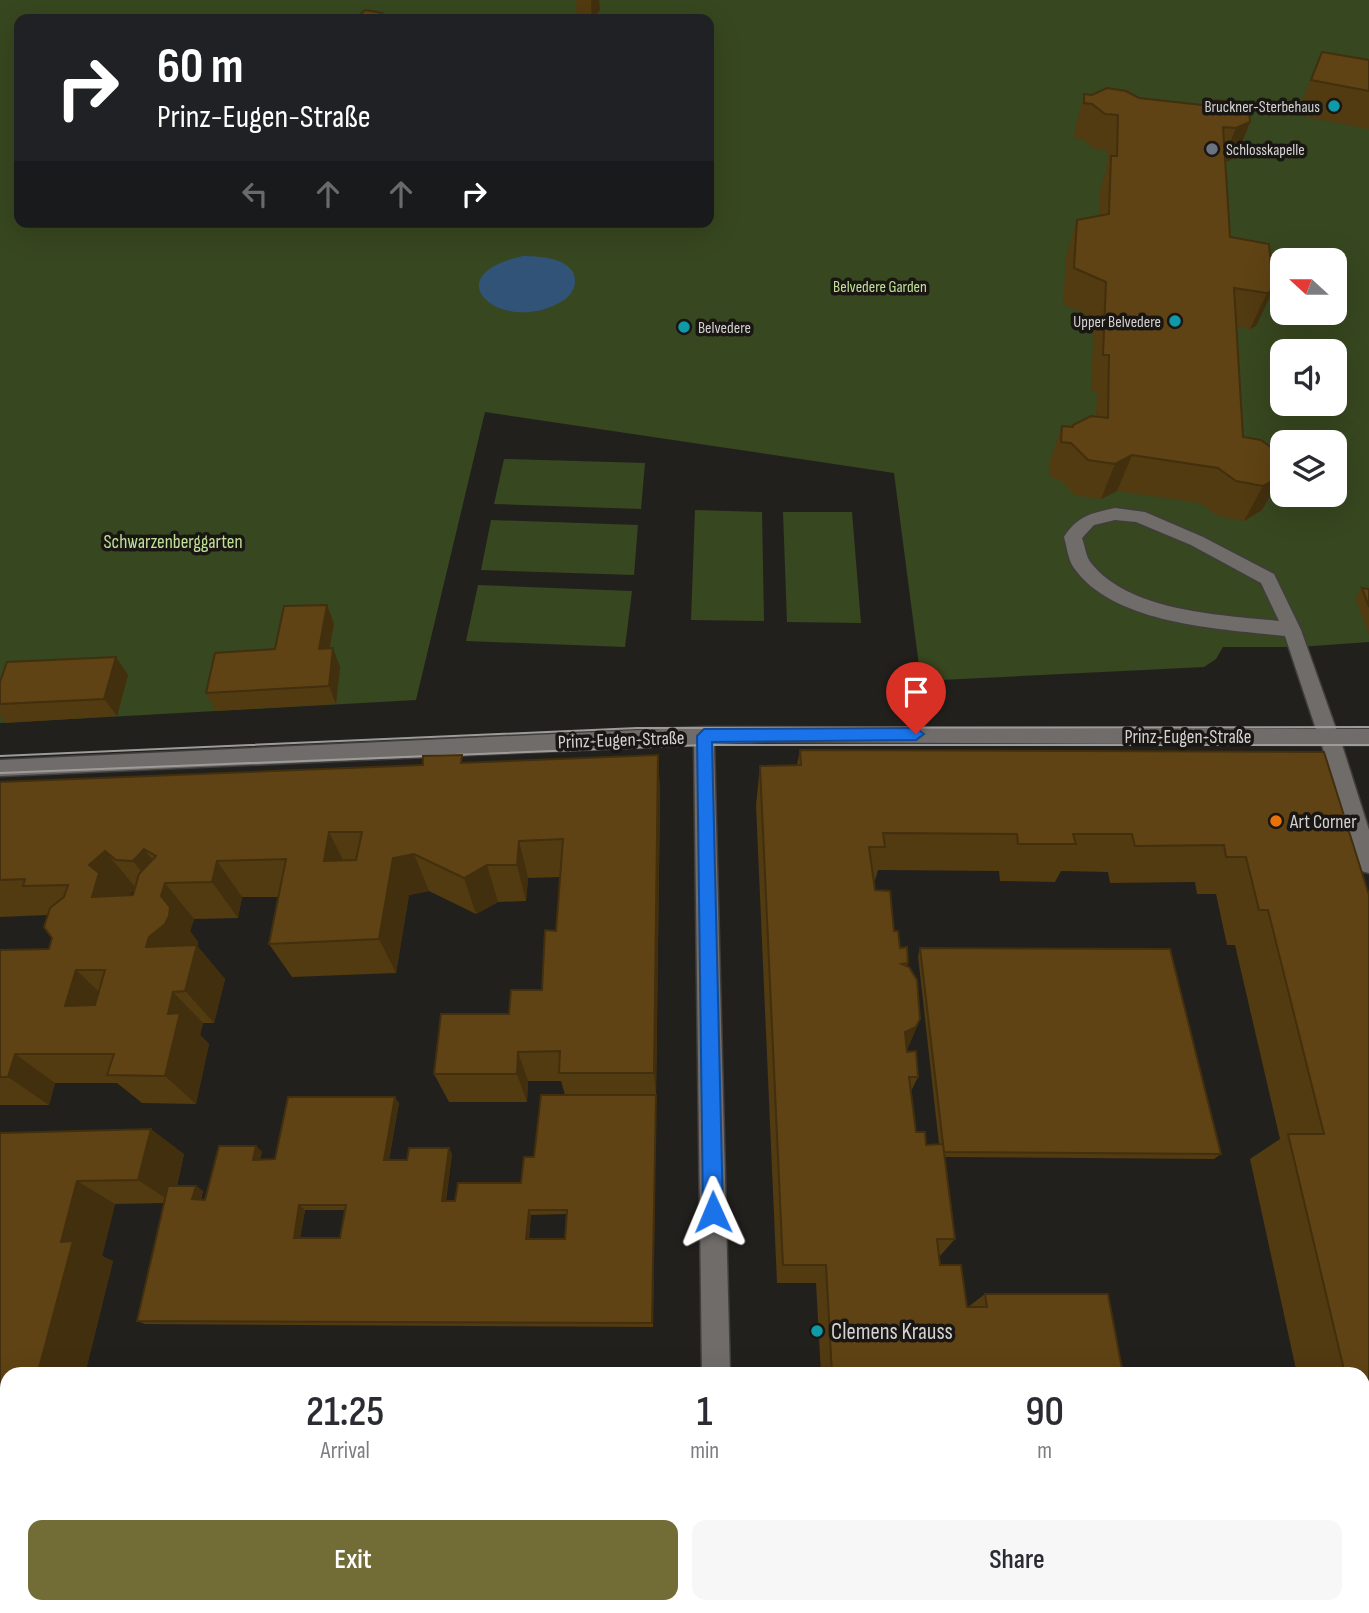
<!DOCTYPE html>
<meta charset="utf-8">
<style>
:root{--surface:#fff;--page:#f7f7f7;--text:#2b2b33;--muted:#7c7c81;--accent:#726c37}
body{margin:0;font-family:"Sofia Sans Condensed",sans-serif;background:var(--page);color:var(--text);height:100vh;display:flex;flex-direction:column;font-size:26px;white-space:nowrap}
*{box-sizing:border-box;margin:0}
p{font-size:23px;color:var(--muted)}
.icon{flex:none;width:38px;height:38px;fill:none;stroke:currentColor;stroke-width:2;stroke-linecap:round;stroke-linejoin:round}
.map{position:relative;flex:1;overflow:hidden}
.sheet{position:absolute;left:0px;top:1367px;width:1370px;height:247px;display:flex;flex-direction:column;background:var(--surface);border-radius:21px 21px 0 0;box-shadow:0 7px 28px #0002}
.sheet>*{flex:none}
.top-card{position:absolute;left:14px;top:14px;width:700px;height:214px;border-radius:14px;box-shadow:0 7px 28px #0002;background:#202124;color:#fff;overflow:hidden}
.needle{width:46px;rotate:291deg}
.tools{position:absolute;left:1270px;top:248px;display:grid;gap:14px}
.tools a{display:grid;place-items:center;width:77px;height:77px;border-radius:14px;background:var(--surface);box-shadow:0 7px 28px #0002;font-size:35px}
.pin{position:absolute;display:grid;place-items:center;width:60px;height:60px;color:#fff;margin:-72px -30px;border-radius:50% 50% 50% 0;rotate:-45deg;box-shadow:0 0 7px #0007}
.pin .icon{rotate:45deg}
.me{position:absolute;width:77px;margin:-38px;rotate:359deg;stroke-linejoin:round;filter:drop-shadow(0 0 5px #0008)}
.turn{display:flex;align-items:center;gap:24px;height:147px;padding:0 28px;font-size:32px}
.turn .icon{width:91px;height:91px;stroke-width:2.5}
.turn b{display:block;font-size:49px;line-height:60px}
.lanes{display:flex;align-items:center;height:66px;padding:0 28px;background:#0003;justify-content:center;gap:35px;direction:ltr}
.lanes .off{opacity:.35}
.eta{display:flex;justify-content:space-evenly;align-items:center;height:119px;text-align:center}
.eta b{font-size:42px;font-weight:600;line-height:49px}
.action{display:flex;gap:14px;margin-top:auto;padding:14px 28px}
.action a{flex:1;height:80px;border-radius:14px;background:var(--accent);color:#fff;font-size:28px;font-weight:600;line-height:80px;text-align:center}
.action a+a{background:var(--page);color:var(--text)}
.map>svg:first-child{display:block}
</style>
<div class="map">
<svg width="1369" height="1613" viewBox="0 0 1369 1613">
<rect width="100%" height="100%" fill="#22201d"/>
<path fill="#37471f" fill-rule="evenodd" d="M0 0H1369V642L1299 647H1223L1216 659 1204 667 921 681 894 473 485 412 416 700 0 723ZM19 19H709V222H19ZM1283 261H1335V313H1283ZM1283 352H1335V404H1283ZM1283 443H1335V495H1283Z
M504 459 645 463 641 509 494 504Z
M695 510 762 512 764 621 691 620Z
M783 512H852L861 623 787 622Z
M491 520 638 525 634 575 481 570Z
M478 585 632 591 625 647 466 641Z"/>
<path fill="#325378" d="M523 256C540 256 577 258 575 283 574 292 567 299 559 303 501 335 432 276 523 256Z"/>
<g fill="none" stroke-linecap="round" stroke-linejoin="round">
<g stroke="#403e3c" stroke-width="3">
<path id="minor" d="M1115 508 1145 512 1203 537 1274 574 1301 630 1336 729H1369V745H1342L1369 830V873L1361 871 1358 864 1322 745 763 742 714 744 730 1374H702L694 745 0 776V760L704 727 1316 729 1285 636C1222 629 1114 625 1074 568 1068 560 1067 547 1064 537 1077 516 1092 513 1115 508ZM1115 520 1136 522 1191 545 1261 583 1279 621C1221 615 1130 612 1091 563 1086 557 1085 546 1082 538L1094 525Z
M705 1606H735V1613H705Z"/>
</g>
<use href="#minor" fill="#706c6a" fill-rule="evenodd"/>
<path stroke="#9e9c9a" stroke-width="2" d="M0 756 637 728 1369 727
M0 773 704 745H1369"/>
</g>
<path fill="#523a11" fill-rule="evenodd" d="M576 0H599L600 10 593 19 577 18Z
M1322 52 1369 60V129L1296 115Z
M1084 94 1139 98 1250 122 1236 158 1225 162 1230 237 1273 290 1256 326 1250 329 1236 327 1243 437 1279 453 1262 510 1244 521 1218 516 1200 503 1117 491 1101 499 1075 495 1059 479 1049 477 1050 461 1062 426 1072 427 1073 425 1096 416 1097 391H1091L1094 318 1063 304 1066 256 1077 220 1099 216 1100 191 1106 172 1108 151 1095 149 1082 139 1074 138 1075 129Z
M1362 588 1369 589V634L1355 598Z
M327 605 334 624 329 649 340 667 336 704 216 711 206 693 275 649Z
M116 657 128 675 117 716 6 723 0 715V682Z
M800 750 1324 752 1369 895V1489L1363 1464V1374H1297L1250 1159 1280 1139 1235 945H1227L1216 894H1197L1195 882 1110 883 1108 872 1061 871 1055 882 1000 881 999 871 878 870 874 884 875 890 894 931 900 948 908 963 907 966 920 1019 907 1050 918 1077 911 1091 916 1132 926 1145 939 1144 918 956 920 948 1221 1154 1214 1159 945 1157 955 1239 939 1257 940 1265 967 1307H968L985 1294 1123 1374H821L816 1283H777L756 805 760 766 797 765Z
M658 755 660 795 653 1327 145 1324 137 1321 164 1203 115 1204 102 1256 113 1261 85 1374H7V1606L235 1613 260 1611V1606H514L649 1613H0V1133L184 1154 177 1186H196L203 1191 201 1200H205L256 1146 262 1152 260 1160 275 1159 399 1103 389 1160H407L452 1154 446 1201H455L521 1183 565 1095 561 1081H528L527 1102H449L434 1074 509 1014 542 990 556 931 560 877 528 878 526 901 498 902 476 914 429 891 409 895 396 973 292 977 269 944 278 897H242L238 918 194 919 190 931 198 942V947L225 979 214 1023H203L200 1035 209 1044 196 1104 142 1103 117 1083H55L49 1105H0V951L49 949 52 938 48 915 0 917V782ZM135 889 133 895 128 896ZM305 1210H345L340 1238H300ZM566 1214 565 1239H529L531 1215Z
M1363 1526H1369V1555H1366L1363 1541Z
M790 1606H984L985 1613H790Z
M1136 1606H1322L1324 1613H1137Z"/>
<path fill="#422f0e" d="M592 0H599L600 10 593 19H592L591 2Z
M382 13 384 19H376Z
M1250 122 1236 158 1222 163 1236 128Z
M1273 290 1256 326 1250 329 1267 293Z
M1132 455 1117 491 1101 499 1115 464Z
M1282 475 1262 510 1244 521 1263 486Z
M327 605 334 624 326 667 319 649Z
M333 648 340 667 336 704 329 686Z
M116 657 128 675 117 716 104 699Z
M658 755 660 795 653 1327 656 1095 654 1073Z
M329 832 348 870 324 861Z
M519 841 528 878 526 901 517 865Z
M144 849 171 883H165L194 919 190 931 198 942V947L225 979 214 1023 146 947 149 937 170 907 133 861Z
M105 851 136 888 123 900 92 897 89 865Z
M414 854 429 891 409 895 396 973 379 939 393 858Z
M217 861 242 897 238 918 212 882Z
M487 865 498 902 476 914 464 878Z
M76 970 111 1003 101 1037 65 1006Z
M173 992 203 1023 200 1035 209 1044 196 1104 165 1076 168 1014Z
M920 1019 907 1050 905 1032Z
M518 1052 528 1081 527 1102 517 1074Z
M15 1054 55 1083 49 1105 8 1077Z
M395 1097 399 1103 388 1165 384 1160Z
M151 1129 184 1154 173 1203 138 1180Z
M256 1146 262 1152 259 1165 253 1160Z
M449 1148 452 1154 445 1205 442 1201Z
M77 1181 115 1204 102 1256 113 1261 85 1374H46L38 1372 61 1242Z
M196 1186 203 1191 199 1204 192 1199Z
M299 1205 305 1210 299 1242 294 1238Z
M529 1210 531 1215 528 1243 526 1239Z
M200 1606H236L235 1613H199Z
M489 1606H503L489 1612Z"/>
<path fill="#5f4314" stroke="#422f0e" stroke-width="2" fill-rule="evenodd" d="M365 10 382 13 376 19H356Z
M1322 52 1369 60V91L1311 80Z
M1107 88 1126 91 1139 98 1202 105 1216 100 1235 102 1249 110 1250 122 1236 128 1223 127 1230 237 1269 244 1273 290 1267 293 1234 288 1243 437 1261 440 1279 453 1282 475 1263 486 1236 481 1218 468 1132 455 1115 464 1088 460 1071 443 1061 442 1062 426 1073 427V425L1091 416 1108 418 1109 355H1103L1106 282 1074 268 1077 220 1109 214 1111 156H1117L1118 115 1105 114 1092 104 1084 103V94L1092 95Z
M1362 588 1369 589V607Z
M327 605 319 649 333 648 329 686 206 693 215 653 275 649 284 606Z
M116 657 104 699 0 704V682L7 662Z
M800 750 1324 752 1369 895V1416H1363V1374H1345L1288 1134H1324L1268 910H1259L1246 857H1226L1224 845 1135 846 1132 834H1073L1076 844H1018L1017 834 883 833 885 847H869L875 890 890 891 894 931H898L900 948 907 947 908 963 902 964 909 967 917 980 920 1019 916 1027 905 1032 907 1052 916 1051 918 1077H909L916 1132H925L926 1145 943 1144 955 1239H937L940 1265H961L967 1307H987L985 1294H1108L1123 1374H832L826 1265H783L760 766 801 765Z
M462 755 461 763 658 755 654 1073H559L560 1051 518 1052 517 1074H434L441 1014H509L511 990H542L545 930 556 931 563 839 519 841 517 865H487L464 878 414 854 393 858 379 939 269 944 286 859 217 861 212 882 165 883 161 896 170 907 169 916 165 924 149 937 146 947 197 945 185 991 173 992 168 1014 180 1013 165 1076 107 1075 114 1054H15L8 1077H0V950L49 949 52 938 44 927 50 908 64 897 68 885 23 886 25 879 0 880V782L423 765V756ZM329 832H362L356 860 324 861ZM144 849 156 856 139 874 133 895 92 897 99 873 89 865 105 851 116 860 133 861ZM76 970H105L95 1005 65 1006Z
M920 948 1170 949 1221 1154 944 1152Z
M541 1095H656L652 1323 137 1321 168 1186H196L192 1199 205 1200 219 1146H256L253 1160 275 1159 288 1097H395L384 1160H407L409 1148H449L442 1201H455L458 1183H521L524 1157H534ZM299 1205H346L340 1238H294ZM529 1210H567L565 1239H526Z
M151 1129 138 1180 77 1181 61 1242 73 1241 38 1372H60L59 1374H7V1427H0V1133Z
M0 1430H7V1606H32L30 1613H0Z
M32 1606H200L199 1613H30Z
M260 1606H489V1612L535 1613H259Z
M537 1606H646V1613H536Z
M796 1606H984L985 1613H797Z
M1157 1606H1322L1324 1613H1158Z"/>
<path fill="#1a73e8" stroke="#114b97" stroke-width="2" d="M916 728 924 734 916 740 712 742 723 1212 720 1219 713 1222 706 1219 703 1212 697 736 704 729Z"/>
<g fill="#0f9aa8" stroke="#191614" stroke-width="2.5">
<circle cx="1334" cy="106" r="7"/>
<circle cx="1175" cy="321" r="7"/>
<circle cx="684" cy="327" r="7"/>
<circle cx="817" cy="1331" r="7"/>
</g>
<circle fill="#6b7280" stroke="#191614" stroke-width="2.5" cx="1212" cy="149" r="7"/>
<circle fill="#e8710a" stroke="#191614" stroke-width="2.5" cx="1276" cy="821" r="7"/>
<g text-anchor="middle" stroke-width="7" stroke-linejoin="round" paint-order="stroke">
<g font-size="16" fill="#d5d3d2" stroke="#191614" text-anchor="end">
<text x="1320" y="112">Bruckner-Sterbehaus</text>
<text x="1226" y="155" text-anchor="start">Schlosskapelle</text>
<text x="1161" y="327">Upper Belvedere</text>
<text x="698" y="333" text-anchor="start">Belvedere</text>
</g>
<g font-size="16" fill="#c0e097" stroke="#191614">
<text x="880" y="292">Belvedere Garden</text>
</g>
<g font-size="19" fill="#c0e097" stroke="#191614">
<text x="173" y="548">Schwarzenberggarten</text>
</g>
<g font-size="19" fill="#d5d3d2" stroke="#191614">
<text x="1188" y="743">Prinz-Eugen-Straße</text>
<text transform="translate(621 739) rotate(-2)" y="7">Prinz-Eugen-Straße</text>
</g>
<g font-size="19" fill="#d5d3d2" stroke="#191614" text-anchor="start">
<text x="1290" y="828">Art Corner</text>
</g>
<g font-size="23" fill="#d5d3d2" stroke="#191614" text-anchor="start">
<text x="831" y="1339">Clemens Krauss</text>
</g>
</g>
</svg>
<div class="tools">
<a><svg class="needle" viewBox="-14 -14 28 28"><path d="M0-13l5 13h-10z" fill="#e53935"/><path d="M0 13l5-13h-10z" fill="#7c7c81"/></svg></a>
<a><svg class="icon" aria-label="sound" viewBox="0 0 24 24"><path d="M4 9h4l5-4v14l-5-4H4zM17 9q2 3 0 6"/></svg></a>
<a><svg class="icon" aria-label="layers" viewBox="0 0 24 24"><path d="M12 4l9 5-9 5-9-5zM3 14l9 5 9-5"/></svg></a>
</div>
<div class="pin" style="left:916px;top:734px;background:#d93025"><svg class="icon" aria-label="arrive" viewBox="0 0 24 24"><path d="M6 21V4h12l-3 4 3 4H6"/></svg></div>
<svg class="me" style="left:713px;top:1212px" viewBox="-20 -20 40 40"><path d="M0-17L14 15 0 8-14 15z" fill="#1a73e8" stroke="#fff" stroke-width="4"/></svg>
<div class="top-card">
<div class="turn"><svg class="icon" aria-label="right" viewBox="0 0 24 24"><path d="M7 20v-9h11M14 6l5 5-5 5"/></svg><div><b>60 m</b>Prinz-Eugen-Straße</div></div>
<div class="lanes"><svg class="icon off" aria-label="left" viewBox="0 0 24 24"><path d="M17 20v-9H6M10 6l-5 5 5 5"/></svg><svg class="icon off" aria-label="ahead" viewBox="0 0 24 24"><path d="M12 20V5M6 11l6-6 6 6"/></svg><svg class="icon off" aria-label="ahead" viewBox="0 0 24 24"><path d="M12 20V5M6 11l6-6 6 6"/></svg><svg class="icon" aria-label="right" viewBox="0 0 24 24"><path d="M7 20v-9h11M14 6l5 5-5 5"/></svg></div>
</div>
<section class="sheet">
<div class="eta">
<div><b>21:25</b><p>Arrival</p></div>
<div><b>1</b><p>min</p></div>
<div><b>90</b><p>m</p></div>
</div>
<div class="action"><a>Exit</a><a>Share</a></div>
</section>
</div>
